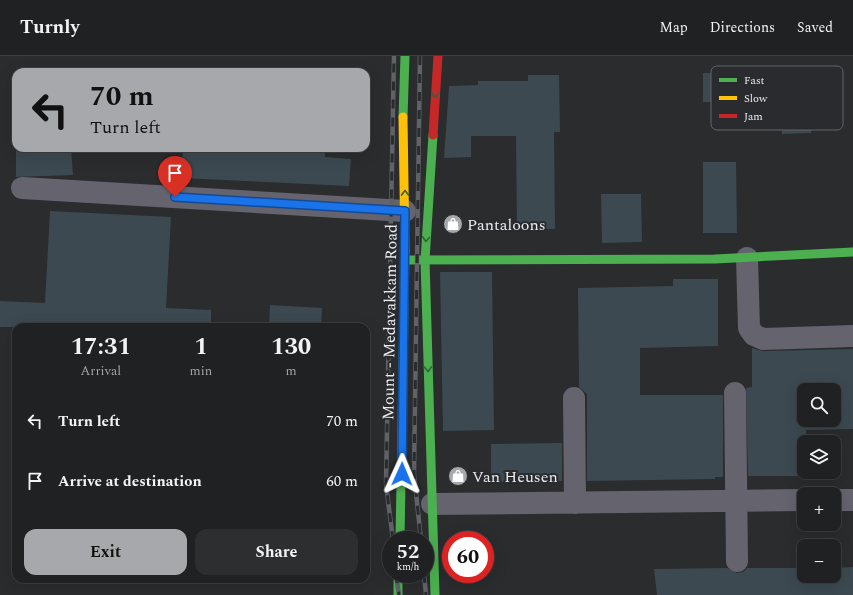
<!DOCTYPE html>
<meta charset="utf-8">
<style>
:root{--surface:#202122;--page:#2d2e2f;--text:#f1f3f6;--muted:#a2a3a5;--line:#3d3e40;--accent:#a7a8ab}
body{margin:0;font-family:Spectral,serif;background:var(--page);color:var(--text);height:100vh;display:flex;flex-direction:column;font-size:15px;white-space:nowrap}
*{box-sizing:border-box;margin:0}
p{font-size:13px;color:var(--muted)}
.icon{flex:none;width:22px;height:22px;fill:none;stroke:currentColor;stroke-width:2;stroke-linecap:round;stroke-linejoin:round}
.map{position:relative;flex:1;overflow:hidden}
.drawer{position:absolute;left:12px;top:267px;width:358px;height:260px;display:flex;flex-direction:column;background:var(--surface);border-radius:12px;box-shadow:0 4px 16px #0002,0 0 0 1px var(--line)}
.drawer>*{flex:none}
.top-card{position:absolute;left:12px;top:12px;width:358px;height:84px;border-radius:12px;box-shadow:0 4px 16px #0002,0 0 0 1px var(--line);background:#a7a8ab;color:#111;overflow:hidden}
.buttons{position:absolute;left:797px;top:327px;display:grid;gap:8px}
.buttons a{display:grid;place-items:center;width:44px;height:44px;border-radius:8px;background:var(--surface);box-shadow:0 4px 16px #0002,0 0 0 1px var(--line);font-size:20px}
.speed{position:absolute;left:382px;top:475px;display:flex;gap:8px;font-size:20px;font-weight:700;text-align:center}
.speed>*{display:grid;place-content:center;width:52px;height:52px;border-radius:50%;background:var(--surface);box-shadow:0 4px 16px #0002,0 0 0 1px var(--line);line-height:1}
.speed small{font-size:10px;font-weight:400}
.speed .limit{border:6px solid #d22;background:#fff;color:#111}
.pin{position:absolute;display:grid;place-items:center;width:34px;height:34px;color:#fff;margin:-41px -17px;border-radius:50% 50% 50% 0;rotate:-45deg;box-shadow:0 0 4px #0007}
.pin .icon{rotate:45deg}
.me{position:absolute;width:44px;margin:-22px;rotate:1deg;stroke-linejoin:round;filter:drop-shadow(0 0 3px #0008)}
.turn{display:flex;align-items:center;gap:14px;height:84px;padding:0 12px;font-size:18px}
.turn .icon{width:52px;height:52px;stroke-width:2.5}
.turn b{display:block;font-size:28px;line-height:34px}
.eta{display:flex;justify-content:space-evenly;align-items:center;height:68px;text-align:center}
.eta b{font-size:24px;font-weight:700;line-height:28px}
.action{display:flex;gap:8px;margin-top:auto;padding:8px 12px}
.action a{flex:1;height:46px;border-radius:12px;background:var(--accent);color:#111;font-size:16px;font-weight:700;line-height:46px;text-align:center}
.action a+a{background:var(--page);color:var(--text)}
ul{padding:0;list-style:none}
li{display:flex;align-items:center;gap:12px;height:60px;padding:0 12px}
li div{flex:1}
li b{display:block;font-size:15px}
li em{font-style:normal}
header{display:flex;align-items:center;gap:24px;box-sizing:border-box;height:56px;padding:0 20px;background:var(--surface);border-bottom:1px solid var(--line)}
header strong{font-size:19px}
nav{display:flex;gap:22px;margin-inline-start:auto;font-size:14px}
.map>svg:first-child{display:block}
</style>
<header>
<strong>Turnly</strong>
<nav><a>Map</a><a>Directions</a><a>Saved</a></nav>
</header>
<div class="map">
<svg width="853" height="539" viewBox="0 0 853 539">
<rect width="100%" height="100%" fill="#2a2c2e"/>
<path fill="#3c4951" fill-rule="evenodd" d="M811 16V77L782 78V46H703V17Z
M528 19H559L560 76H554L555 173H517L516 80H471V101L444 102 449 30 478 29V25H528Z
M16 92H71L73 119 16 121Z
M183 92H325V101L351 103 349 130 181 122Z
M703 106H736L737 177H703Z
M601 138H641L642 186 602 187Z
M50 155 171 161 166 252 211 254V271H0V245L45 247Z
M440 216H492L494 374 443 375Z
M673 223H718V290L640 292V339H723V421H715V423L587 425V338L579 331 578 232 673 230Z
M270 249 322 252 321 271H269Z
M752 292 763 295 853 293V373L806 374 804 416H806V420H748L746 332 752 331ZM804 334H834V364H804Z
M562 387V425L491 426V388Z
M853 511V539H657L654 513 727 512 737 517 743 516 747 512H804V520H834V512Z"/>
<g fill="none" stroke-linecap="round" stroke-linejoin="round">
<path stroke="#64636e" stroke-width="22" d="M22 132 405 155
M747 202 749 272 754 279 763 283 853 280
M735 337 737 505
M574 342 575 447
M834 444H853
M432 448 804 444"/>
<path stroke="#4caf50" stroke-width="9" d="M403 61 405 0
M433 79 425 204 435 539
M407 204 715 203 853 196
M400 484 405 196
M398 518V539"/>
<path stroke="#ffc107" stroke-width="9" d="M403 61 405 196"/>
<path stroke="#c62828" stroke-width="9" d="M433 79 438 0"/>
<g stroke="#616267" stroke-width="4.5">
<path id="rail" d="M420 0 414 418 421 484
M393 484 386 428 394 0
M396 518 399 539
M424 518 426 539"/>
</g>
<use href="#rail" stroke="#292b2f" stroke-width="3" stroke-dasharray="9" stroke-linecap="butt"/>
</g>
<defs><path id="oneway-chevron" d="M-2-3.5L2.5 0L-2 3.5" fill="none" stroke-width="1.6" stroke-linecap="round" stroke-linejoin="round"/></defs>
<g stroke="#37603c">
<use href="#oneway-chevron" transform="translate(435 39) rotate(94)"/>
<use href="#oneway-chevron" transform="translate(405 137) rotate(-91)"/>
<use href="#oneway-chevron" transform="translate(426 183) rotate(94)"/>
<use href="#oneway-chevron" transform="translate(428 313) rotate(88)"/>
</g>
<g fill="none" stroke-linecap="round" stroke-linejoin="round">
<g stroke="#114b97" stroke-width="10">
<path id="route" d="M175 141 405 155 402 418"/>
</g>
<use href="#route" stroke="#1a73e8" stroke-width="7"/>
</g>
<defs>
<g id="shop-disc" transform="scale(1)"><circle r="9.5" fill="#a7a8ab" stroke="#292b2f"/><path d="M-5-2.5h2.3a2.7 3.5 0 0 1 5.4 0H5L5.5 6h-11ZM-1.5-2.5h3a1.5 2.3 0 0 0-3 0Z" fill="#fff"/></g>
</defs>
<g fill-rule="evenodd">
<use href="#shop-disc" x="453" y="168"/>
<use href="#shop-disc" x="458" y="420"/>
</g>
<g text-anchor="middle" stroke-width="4" stroke-linejoin="round" paint-order="stroke">
<g font-size="16" fill="#eaebee" stroke="#292b2f" text-anchor="start">
<text x="467" y="174">Pantaloons</text>
<text x="472" y="426">Van Heusen</text>
</g>
<g font-size="16" fill="#eaebee" stroke="#292b2f">
<text transform="translate(389 266) rotate(-89)" y="6">Mount - Medavakkam Road</text>
</g>
</g>
<rect x="711" y="10" width="132" height="64" rx="6" fill="#292b2f" stroke="#636568" stroke-width="1"/>
<rect x="719" y="22" width="18" height="4" fill="#4caf50"/>
<rect x="719" y="40" width="18" height="4" fill="#ffc107"/>
<rect x="719" y="58" width="18" height="4" fill="#c62828"/>
<g font-size="11" fill="#eaebee">
<text x="744" y="28">Fast</text>
<text x="744" y="46">Slow</text>
<text x="744" y="64">Jam</text>
</g>
</svg>
<div class="buttons">
<a><svg class="icon" aria-label="search" viewBox="0 0 24 24"><circle cx="10" cy="10" r="6"/><path d="M15 15l6 6"/></svg></a>
<a><svg class="icon" aria-label="layers" viewBox="0 0 24 24"><path d="M12 4l9 5-9 5-9-5zM3 14l9 5 9-5"/></svg></a>
<a>+</a>
<a>−</a>
</div>
<div class="speed"><div>52<small>km/h</small></div><div class="limit">60</div></div>
<div class="pin" style="left:175px;top:141px;background:#d93025"><svg class="icon" aria-label="arrive" viewBox="0 0 24 24"><path d="M6 21V4h12l-3 4 3 4H6"/></svg></div>
<svg class="me" style="left:402px;top:418px" viewBox="-20 -20 40 40"><path d="M0-17L14 15 0 8-14 15z" fill="#1a73e8" stroke="#fff" stroke-width="4"/></svg>
<div class="top-card">
<div class="turn"><svg class="icon" aria-label="left" viewBox="0 0 24 24"><path d="M17 20v-9H6M10 6l-5 5 5 5"/></svg><div><b>70 m</b>Turn left</div></div>
</div>
<section class="drawer">
<div class="eta">
<div><b>17:31</b><p>Arrival</p></div>
<div><b>1</b><p>min</p></div>
<div><b>130</b><p>m</p></div>
</div>
<ul>
<li><svg class="icon" aria-label="left" viewBox="0 0 24 24"><path d="M17 20v-9H6M10 6l-5 5 5 5"/></svg><div><b>Turn left</b></div><em>70 m</em></li>
<li><svg class="icon" aria-label="arrive" viewBox="0 0 24 24"><path d="M6 21V4h12l-3 4 3 4H6"/></svg><div><b>Arrive at destination</b></div><em>60 m</em></li>
</ul>
<div class="action"><a>Exit</a><a>Share</a></div>
</section>
</div>
